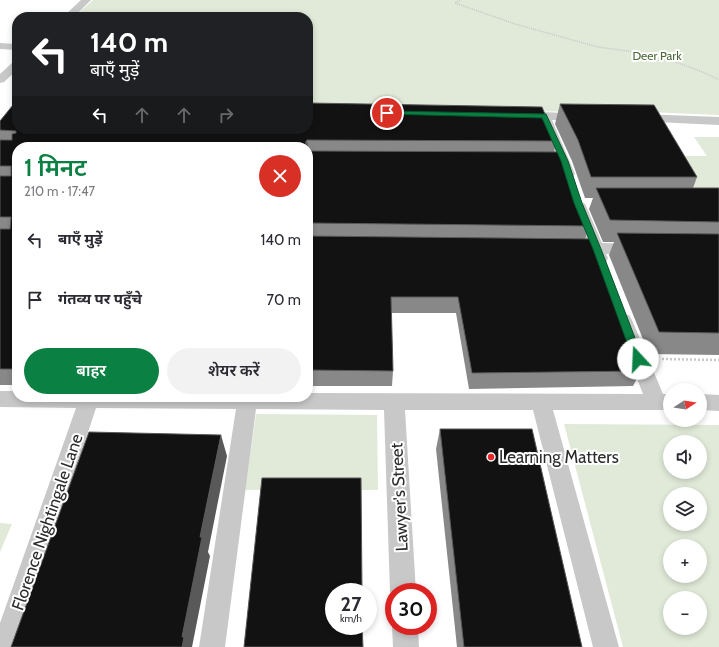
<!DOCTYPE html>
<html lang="hi">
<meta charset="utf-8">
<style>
:root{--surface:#fff;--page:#f2f2f3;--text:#2b2b33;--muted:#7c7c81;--accent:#0b8043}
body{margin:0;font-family:Cabin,"Noto Sans Devanagari",sans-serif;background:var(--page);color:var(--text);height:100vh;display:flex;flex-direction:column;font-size:15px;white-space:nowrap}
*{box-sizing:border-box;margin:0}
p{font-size:13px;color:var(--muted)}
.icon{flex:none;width:22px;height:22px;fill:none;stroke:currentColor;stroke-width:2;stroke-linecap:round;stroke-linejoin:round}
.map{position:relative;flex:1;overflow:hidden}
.panel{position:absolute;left:12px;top:142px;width:301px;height:260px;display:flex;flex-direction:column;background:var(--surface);border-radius:16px;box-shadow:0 2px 6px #0003}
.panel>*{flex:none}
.banner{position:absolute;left:12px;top:12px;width:301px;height:122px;border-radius:16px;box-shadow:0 2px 6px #0003;background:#202124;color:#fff;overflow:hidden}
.needle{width:26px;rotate:78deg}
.buttons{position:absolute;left:663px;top:383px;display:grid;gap:8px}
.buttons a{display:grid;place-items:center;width:44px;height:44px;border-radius:50%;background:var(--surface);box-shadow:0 2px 6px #0003;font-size:20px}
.speed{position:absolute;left:325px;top:583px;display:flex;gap:8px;font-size:20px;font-weight:700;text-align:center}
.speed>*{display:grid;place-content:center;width:52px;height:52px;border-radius:50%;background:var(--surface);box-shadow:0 2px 6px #0003;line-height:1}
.speed small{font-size:10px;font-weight:400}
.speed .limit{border:6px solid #d22;background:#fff;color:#111}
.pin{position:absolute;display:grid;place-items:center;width:34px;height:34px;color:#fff;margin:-17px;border:2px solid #fff;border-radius:50%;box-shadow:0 1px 4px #0007}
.me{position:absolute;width:44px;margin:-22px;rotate:340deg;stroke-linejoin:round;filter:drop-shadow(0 0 3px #0008)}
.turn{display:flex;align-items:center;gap:14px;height:84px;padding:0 12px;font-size:18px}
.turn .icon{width:52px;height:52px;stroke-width:2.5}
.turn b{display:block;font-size:28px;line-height:34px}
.lanes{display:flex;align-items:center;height:38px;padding:0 12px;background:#0003;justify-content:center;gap:20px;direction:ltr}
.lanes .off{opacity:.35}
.round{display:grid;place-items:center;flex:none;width:42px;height:42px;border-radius:21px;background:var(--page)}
.overview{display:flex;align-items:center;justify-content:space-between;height:68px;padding:0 12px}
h1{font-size:24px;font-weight:600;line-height:30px;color:var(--accent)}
.primary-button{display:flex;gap:8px;margin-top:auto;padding:8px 12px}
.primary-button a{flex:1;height:46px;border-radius:24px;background:var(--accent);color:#fff;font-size:16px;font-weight:600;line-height:46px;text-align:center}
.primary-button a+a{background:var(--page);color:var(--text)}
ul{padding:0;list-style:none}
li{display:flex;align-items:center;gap:12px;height:60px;padding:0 12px}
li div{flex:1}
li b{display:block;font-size:15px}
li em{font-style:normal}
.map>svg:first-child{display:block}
</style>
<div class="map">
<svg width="719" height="647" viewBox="0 0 719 647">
<rect width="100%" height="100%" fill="#fff"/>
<path fill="#e1ead8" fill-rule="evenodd" d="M93 0H719V115L647 112 308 110V17H74Z
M694 137H719V194H694L671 156H707Z
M256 414 377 415 378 490H245Z
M564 424 719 425V647H623ZM670 442H700V472H670ZM670 494H700V524H670ZM670 546H700V576H670ZM670 598H700V628H670Z
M0 523 12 524 0 552Z"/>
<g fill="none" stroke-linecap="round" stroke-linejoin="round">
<path stroke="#c8c8c8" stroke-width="1.5" stroke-dasharray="1 1" stroke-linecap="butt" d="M460 0 455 3 515 24 598 47 657 55 705 73 719 80"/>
<path stroke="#c8c8c8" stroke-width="2.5" stroke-dasharray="2 2" stroke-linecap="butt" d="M662 359 719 360"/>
<path fill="#c8c8c8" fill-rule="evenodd" d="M81 0H91L74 17H63Z
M0 43 17 44V50L0 49Z
M17 61V70L4 82 0 83V74L13 62Z
M521 111 585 114 587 117 585 120 581 121 552 120 575 174 573 177 568 178 563 177 561 174 540 119 517 118 515 115 517 112Z
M639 114 719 117V125L635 121 633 118 635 115Z
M176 129H188L183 147H169Z
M579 202 584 203 586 206 602 243 636 244 642 245 644 249 642 253 636 254H606L608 258 606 262 600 263 594 262 590 253 568 252 566 248 568 244 586 243 572 206 574 203Z
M623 314 629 315 632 320 663 394H670V410H553L619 647H593L533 410H405L416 592H394V601L390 592 384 410 256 409 225 647H199L236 409 96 408 18 647H0V623L76 408 0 407V391H17V397H308V393L643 394 614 320 617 315Z
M700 394 719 395V411L700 410Z
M394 621V626H418L419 647H393L392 626Z"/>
</g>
<path fill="#888" d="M560 104 697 177 693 188H719V355L649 354 609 255 614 242H603L589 209 593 198H585L572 161 555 124Z
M0 121 173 133 556 141 554 151 589 226 585 239 633 338 630 345 641 371 633 386 469 389 456 313H391L393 371 392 386H308V147H17V385H0Z
M440 429 582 647H457L436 449Z"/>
<path fill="#595959" d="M166 129H175L168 147 164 133Z
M307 140 308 147H305L306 141Z
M221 435 227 456 208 552 210 556 192 647H182V637L200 537Z"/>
<path fill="#121212" stroke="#595959" d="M308 103 542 107 556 141 307 140 306 141 305 147H17V369H0V229H10L11 217H0V176H11V166H0V140H12V134L16 133V131L0 130V121L13 105H17V129H166L164 133H181L182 129H308Z
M560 104 654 105 697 177H591L578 140Z
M308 151 561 152 589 226 308 223Z
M596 188H719V222L610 220Z
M617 233 719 234V333L659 332Z
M308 236 594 239 633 338H627L641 371 472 373 458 297H391L393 371 308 370Z
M440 429H532L582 647H464Z
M89 432 221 435 200 537H202L182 637H184L182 647H11Z
M262 478H361L362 592H334V626H362L363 647H244Z"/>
<path fill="#0b8043" stroke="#07532c" d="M387 111 546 114 568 161 582 203 601 249 643 359 641 361 638 362 633 359 593 249 574 203 561 161 542 118 384 114 383 113Z"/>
<circle fill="#e9272b" stroke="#fff" stroke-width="1.5" cx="491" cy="457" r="4"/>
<g text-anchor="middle" stroke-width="4" stroke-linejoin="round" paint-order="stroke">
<g font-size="12" fill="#4c6738" stroke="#fff">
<text x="657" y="60">Deer Park</text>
</g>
<g font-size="17" fill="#2b2b2b" stroke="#fff" text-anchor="start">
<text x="499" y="463">Learning Matters</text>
</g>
<g font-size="17" fill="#2b2b2b" stroke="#fff">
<text transform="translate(399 497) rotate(-93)" y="6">Lawyer's Street</text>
<text transform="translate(47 522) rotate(-71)" y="6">Florence Nightingale Lane</text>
</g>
</g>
</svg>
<div class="buttons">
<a><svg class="needle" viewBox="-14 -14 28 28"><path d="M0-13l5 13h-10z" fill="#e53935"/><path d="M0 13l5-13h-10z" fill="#7c7c81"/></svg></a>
<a><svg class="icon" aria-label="sound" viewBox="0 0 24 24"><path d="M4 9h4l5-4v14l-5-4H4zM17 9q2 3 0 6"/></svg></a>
<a><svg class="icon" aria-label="layers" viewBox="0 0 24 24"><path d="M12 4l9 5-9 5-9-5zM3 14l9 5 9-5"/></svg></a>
<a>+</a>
<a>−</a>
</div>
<div class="speed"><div>27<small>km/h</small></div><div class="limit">30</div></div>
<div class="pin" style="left:387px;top:113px;background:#d93025"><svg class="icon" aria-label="arrive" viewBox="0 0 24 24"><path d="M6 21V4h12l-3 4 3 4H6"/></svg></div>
<svg class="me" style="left:638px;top:359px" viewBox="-20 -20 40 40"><circle r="19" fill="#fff"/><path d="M0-13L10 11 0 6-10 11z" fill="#0b8043"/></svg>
<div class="banner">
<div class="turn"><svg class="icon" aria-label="left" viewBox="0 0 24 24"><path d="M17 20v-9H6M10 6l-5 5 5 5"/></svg><div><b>140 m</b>बाएँ मुड़ें</div></div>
<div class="lanes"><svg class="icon" aria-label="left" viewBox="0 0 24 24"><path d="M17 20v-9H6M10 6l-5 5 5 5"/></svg><svg class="icon off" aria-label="ahead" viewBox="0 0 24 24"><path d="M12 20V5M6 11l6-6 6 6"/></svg><svg class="icon off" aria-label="ahead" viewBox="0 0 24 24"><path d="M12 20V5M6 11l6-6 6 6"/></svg><svg class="icon off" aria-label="right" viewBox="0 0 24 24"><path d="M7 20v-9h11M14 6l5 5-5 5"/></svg></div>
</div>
<section class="panel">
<div class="overview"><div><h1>1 मिनट</h1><p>210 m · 17:47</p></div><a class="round" style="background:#d93025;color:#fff"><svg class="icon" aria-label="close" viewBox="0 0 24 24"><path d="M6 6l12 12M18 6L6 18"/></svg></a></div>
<ul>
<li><svg class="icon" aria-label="left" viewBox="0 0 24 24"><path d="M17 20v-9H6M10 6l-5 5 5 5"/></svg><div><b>बाएँ मुड़ें</b></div><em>140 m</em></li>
<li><svg class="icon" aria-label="arrive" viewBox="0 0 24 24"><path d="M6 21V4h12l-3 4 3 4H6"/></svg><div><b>गंतव्य पर पहुँचे</b></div><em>70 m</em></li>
</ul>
<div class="primary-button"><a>बाहर</a><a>शेयर करें</a></div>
</section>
</div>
